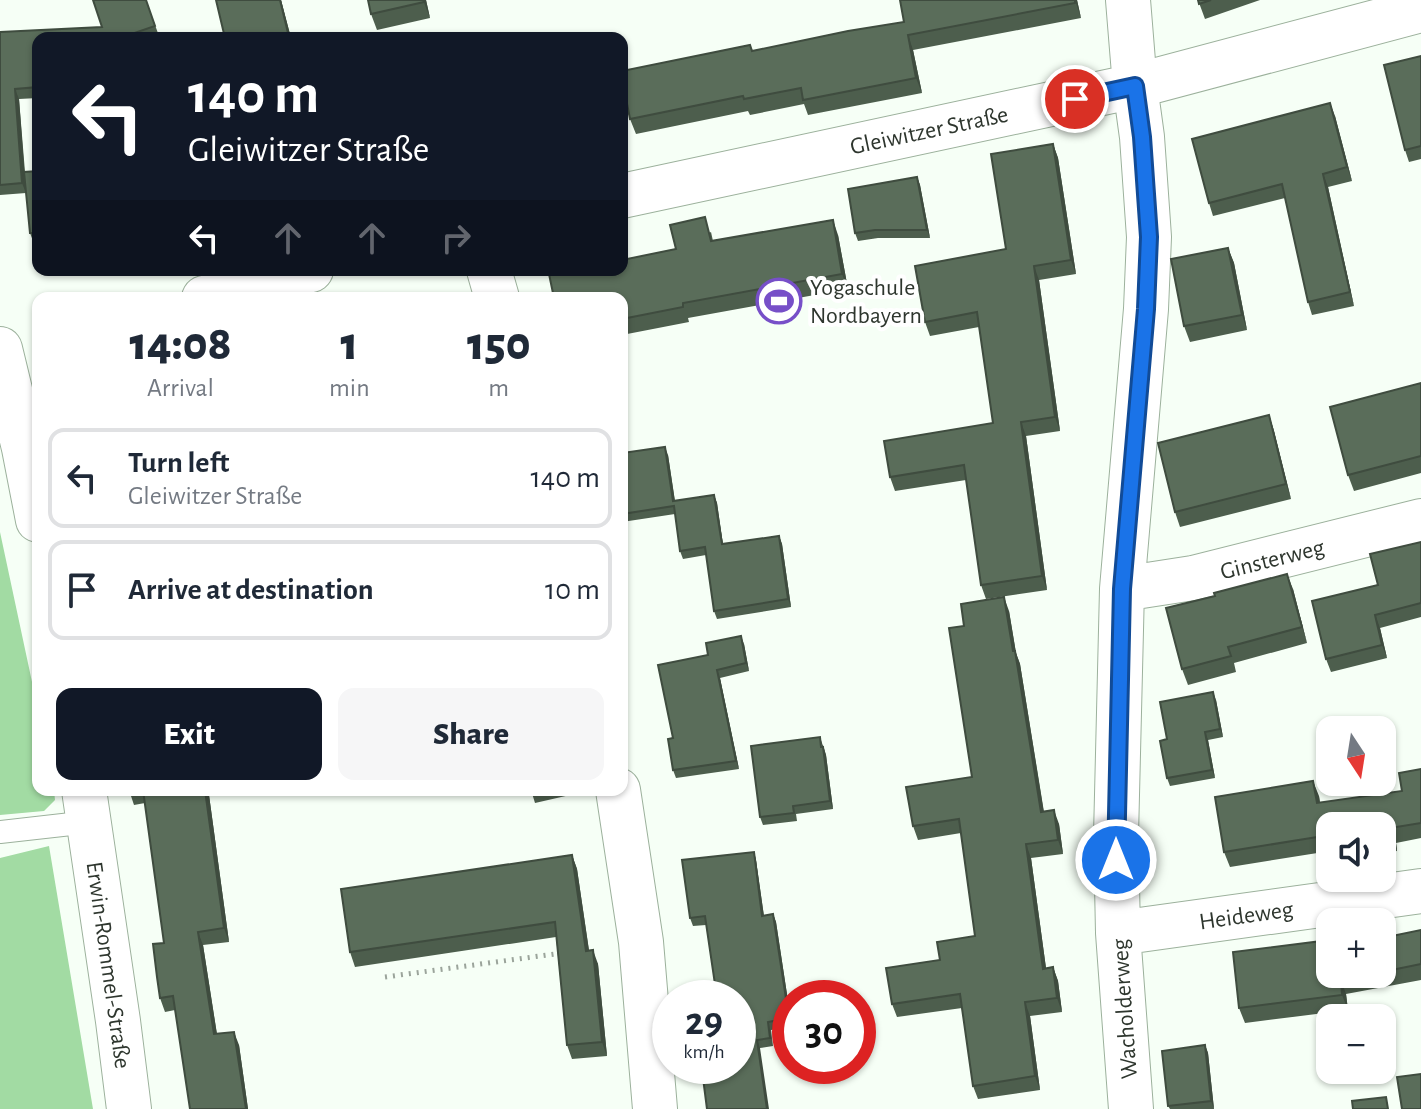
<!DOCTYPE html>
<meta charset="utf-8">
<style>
:root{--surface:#fff;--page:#f6f6f7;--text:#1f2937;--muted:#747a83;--line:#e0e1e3;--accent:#111827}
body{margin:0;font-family:"Alegreya Sans",sans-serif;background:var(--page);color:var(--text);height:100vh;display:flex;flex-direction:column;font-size:30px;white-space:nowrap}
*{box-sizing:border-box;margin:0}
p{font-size:26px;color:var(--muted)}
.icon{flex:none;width:44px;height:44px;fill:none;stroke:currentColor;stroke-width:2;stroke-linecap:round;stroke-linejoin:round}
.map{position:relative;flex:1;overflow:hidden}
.details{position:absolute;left:32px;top:292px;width:596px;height:504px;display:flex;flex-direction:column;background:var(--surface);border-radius:16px;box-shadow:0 2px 6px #0004}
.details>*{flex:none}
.banner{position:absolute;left:32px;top:32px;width:596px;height:244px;border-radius:16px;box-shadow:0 2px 6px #0004;background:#111827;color:#fff;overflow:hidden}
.needle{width:52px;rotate:168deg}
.buttons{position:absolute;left:1316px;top:716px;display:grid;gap:16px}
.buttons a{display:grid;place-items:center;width:80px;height:80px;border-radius:16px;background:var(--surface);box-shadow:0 2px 6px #0004;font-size:40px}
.speed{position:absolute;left:652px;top:980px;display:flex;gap:16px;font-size:40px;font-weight:700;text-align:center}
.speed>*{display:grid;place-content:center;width:104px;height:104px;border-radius:50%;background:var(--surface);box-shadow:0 2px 6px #0004;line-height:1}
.speed small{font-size:20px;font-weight:400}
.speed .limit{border:12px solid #d22;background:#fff;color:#111}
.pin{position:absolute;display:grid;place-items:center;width:68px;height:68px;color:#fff;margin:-34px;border:4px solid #fff;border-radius:50%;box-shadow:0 2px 8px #0007}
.me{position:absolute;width:88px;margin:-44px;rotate:0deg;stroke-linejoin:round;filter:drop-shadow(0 0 6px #0008)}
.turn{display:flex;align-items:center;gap:28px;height:168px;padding:0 24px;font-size:36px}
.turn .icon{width:104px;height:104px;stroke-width:2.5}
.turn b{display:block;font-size:56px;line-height:68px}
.lanes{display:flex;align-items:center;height:76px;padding:0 24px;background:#0003;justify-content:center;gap:40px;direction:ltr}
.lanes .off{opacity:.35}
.eta{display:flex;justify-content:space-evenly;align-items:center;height:136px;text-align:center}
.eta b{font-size:48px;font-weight:800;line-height:56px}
.button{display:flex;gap:16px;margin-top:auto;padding:16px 24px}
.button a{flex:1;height:92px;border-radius:16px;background:var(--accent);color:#fff;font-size:32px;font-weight:800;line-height:92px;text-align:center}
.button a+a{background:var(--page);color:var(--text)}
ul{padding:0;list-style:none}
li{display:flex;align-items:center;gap:24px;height:100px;margin:0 16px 12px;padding:0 8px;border:4px solid var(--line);border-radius:16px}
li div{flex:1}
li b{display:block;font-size:30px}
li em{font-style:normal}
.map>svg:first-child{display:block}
</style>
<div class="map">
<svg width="1421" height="1109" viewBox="0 0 1421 1109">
<rect width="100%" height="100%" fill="#f6fff6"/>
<path fill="#a2dba3" d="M0 532 38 710V790H54L55 800 44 811 0 815Z
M49 846 93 1109H0V858Z"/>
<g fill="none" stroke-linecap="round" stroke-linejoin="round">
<g stroke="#9cb19c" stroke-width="24">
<path id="service" d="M0 832 89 822"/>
</g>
<g stroke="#9cb19c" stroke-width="46">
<path id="minor" d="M1128 0 1135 86 1142 137 1149 237 1146 309 1122 589 1116 836 1118 933 1131 1109
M622 196 1135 86 1421 10
M489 270 497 298
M204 298 311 270
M0 349 24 448 38 520
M1122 589 1193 578 1421 521
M84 790 118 1021 129 1109
M618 790 641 942 655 1109
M1118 933 1421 891"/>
</g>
<path stroke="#9ba49b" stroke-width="5" stroke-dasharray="2 6" stroke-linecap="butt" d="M385 977 562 953"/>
<use href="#service" stroke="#fff" stroke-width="22"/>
<use href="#minor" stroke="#fff" stroke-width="44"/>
</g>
<path fill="#4d5e4d" d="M146 0 159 36 154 38H38V98L19 99 25 172 38 171V249H36L30 233 26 193 0 195V32L102 27Z
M216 0H281L291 38H225Z
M426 0 430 18 377 30 371 14Z
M1077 0 1081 18 913 50 922 93 808 115 804 104 750 115 748 111 636 134 630 119 752 51Z
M1198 0H1260L1205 19Z
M1421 56V159L1409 162 1405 150Z
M1335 116 1352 181 1328 187 1354 306 1312 315 1308 302 1285 198 1213 216 1209 203Z
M1053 144 1058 158 1076 274 1039 280 1060 431 1026 436 1047 590 986 599 981 585 966 480 895 491 890 477 993 423 979 327 930 336 925 322 1006 249Z
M917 177 920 185 930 238H878L858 241 855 233Z
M711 232 713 241 838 235 848 289 688 318 689 322 622 335V298L676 249Z
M1228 248 1234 263 1247 330 1190 342 1184 326Z
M1421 383V473L1354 491 1348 475Z
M1269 415 1274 431 1291 499 1180 527 1175 512Z
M622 453 668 455 675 501 714 495 717 503 723 544 779 536 782 544 791 607 717 619 714 611 706 555 683 559 680 551 675 514 622 522Z
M1421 542V617L1380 628 1387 658 1331 672 1326 659 1378 585Z
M1293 589 1307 643 1234 663 1236 672 1188 685 1182 669Z
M1009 611 1016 653 1020 664 1044 812 1059 824 1063 854 1031 858 1046 968 1053 967 1058 981 1062 1012 1030 1016 1040 1090 978 1099 973 1086 962 1008 897 1017 892 1004 940 960 975 936 961 833 918 840 913 826 972 777Z
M744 644 749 671 720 678 739 769 676 778 673 770 708 655Z
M1216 700 1223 737 1208 740 1215 778 1170 786 1167 778V739Z
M823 745 826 755 833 809 796 814 797 821 763 825 760 817Z
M1421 769V838L1396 843 1397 851 1382 853V826H1330V851L1230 867 1224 852 1319 796 1320 803 1402 791Z
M129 790H207L209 795 229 942 203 945 217 1034 239 1045 248 1109H190L175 1010 165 1012 160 998 164 943 145 803 134 805Z
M531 790H568L570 795 535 803Z
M754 852 756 860 764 916 773 914 776 922 790 1014V1027L771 1030 773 1046 760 1048 727 1066 706 925 693 926 690 918Z
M572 855 577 869 589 950 598 964 607 1056 572 1059 567 1045 556 937 355 967 350 952Z
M1421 930V980L1346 994 1348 1010 1245 1023 1239 1008 1330 974H1382V938Z
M1205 1045 1208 1053 1214 1109H1170L1168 1106Z"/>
<path fill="#3f4c3f" d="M280 0H281L291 38 288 33Z
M423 0H426L430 18Z
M1075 0H1077L1081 18Z
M908 35 913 50 922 93 916 78Z
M15 89 19 99 26 193 22 183Z
M1330 103 1335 116 1352 181 1347 167Z
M1053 144 1058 158 1076 274 1071 260Z
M1323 174 1328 187 1354 306 1350 292Z
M917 177 920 185 930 238 927 230Z
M833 220 838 235 848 289 842 274Z
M1228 248 1234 263 1247 330 1242 315Z
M1034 266 1039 280 1060 431 1055 417Z
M1269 415 1274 431 1291 499 1286 484Z
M1021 422 1026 436 1047 590 1042 576Z
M665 447 668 455 676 509 673 501Z
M714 495 717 503 724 552 722 544Z
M779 536 782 544 791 607 788 599Z
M1287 574 1293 589 1307 643 1302 627Z
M1004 597 1009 611 1016 653 1020 664 1046 826 1041 812Z
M1375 615 1380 628 1387 658 1382 645Z
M741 636 744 644 749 671 746 663Z
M717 670 720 678 739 769 736 761Z
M1213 692 1216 700 1223 737 1220 729Z
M1205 732 1208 740 1215 778 1212 770Z
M820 737 826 755 833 809 830 801Z
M1313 781 1319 796 1322 818 1317 803Z
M205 790H207L209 795 229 942 224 928Z
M1054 810 1059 824 1063 854 1058 840Z
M1390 828 1396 843 1397 851 1391 837Z
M1026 844 1031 858 1048 983 1043 969Z
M754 852 756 860 765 924 762 916Z
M572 855 577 869 591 965 586 951Z
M773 914 776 922 790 1014V1021Z
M198 932 203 945 219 1048 214 1034Z
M593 950 598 964 607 1056 602 1042Z
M1053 967 1058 981 1062 1012 1057 998Z
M1341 980 1346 994 1348 1010 1342 995Z
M1025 1002 1030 1016 1040 1090 1035 1076Z
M234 1032 239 1045 248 1109H246Z
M757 1040 760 1048 769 1109H767Z
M1205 1045 1208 1053 1214 1109 1211 1101Z"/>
<path fill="#5a6d5a" stroke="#3f4c3f" stroke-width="2" d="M93 0H146L155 26 120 38H38V87L15 89 22 183 0 185V32L102 27Z
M216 0H280L288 33 269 38H225Z
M368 0H423L424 2 371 14Z
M900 0H1075V3L908 35 916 78 803 100 801 88 744 99 743 96 630 119 622 78V71L750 45 752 51 848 31 904 22Z
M1198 0H1211L1199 4Z
M1421 56V146L1405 150 1384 65Z
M1330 103 1347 167 1323 174 1350 292 1308 302 1282 184 1209 203 1192 139Z
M1053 144 1071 260 1034 266 1055 417 1021 422 1042 576 981 585 964 465 890 477 884 441 993 423 977 312 925 322 915 266 1006 249 991 154Z
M38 171V233H30L24 172Z
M917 177 927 230H875L855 233 848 189Z
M705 217 711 241 833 220 842 274 683 303V307L622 319V298H554L549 274 568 270H622V260L676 249 670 225Z
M1228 248 1242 315 1184 326 1171 259Z
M1421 383V456L1348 475 1330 407Z
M1269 415 1286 484 1175 512 1158 443Z
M665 447 673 501 714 495 722 544 779 536 788 599 714 611 705 547 680 551 674 506 622 514V453Z
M1421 542V603L1375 615 1382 645 1326 659 1312 601 1378 585 1370 554Z
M1287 574 1302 627 1228 647 1231 656 1182 669 1166 608 1215 596 1214 593Z
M1004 597 1013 651H1015L1041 812 1054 810 1058 840 1026 844 1043 969 1053 967 1057 998 1025 1002 1035 1076 973 1086 960 994 892 1004 886 968 940 960 937 942 975 936 959 819 913 826 906 787 972 777 949 628 964 626 961 604Z
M741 636 746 663 717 670 736 761 673 770 668 739 673 738 658 665 708 655 706 643Z
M1213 692 1220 729 1205 732 1212 770 1167 778 1160 741 1167 739 1160 702Z
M820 737 821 747H823L830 801 793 806 794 813 760 817 751 746Z
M1421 769V823L1390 828 1391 837 1382 838V826H1330V835L1224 852 1215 797 1313 781 1317 803 1402 791 1399 773Z
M143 790H205L224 928 198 932 214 1034 234 1032 246 1109H190L173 996 160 998 157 977 153 944 164 943Z
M754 852 762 916 773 914 789 1018 768 1022 770 1038 757 1040 767 1109H707L702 1070 727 1066H738V998H717L705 916 690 918 682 860Z
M572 855 586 951 593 950 602 1042 567 1045 555 922 350 952 341 889Z
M1421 930V964L1382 972V938Z
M1330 940V974H1369L1341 980 1342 995 1239 1008 1233 952Z
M1205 1045 1211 1101 1168 1106 1162 1051Z
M1421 1074V1109H1402L1397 1077Z
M1386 1097 1388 1109H1353L1352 1101Z"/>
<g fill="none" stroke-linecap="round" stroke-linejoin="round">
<g stroke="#114b97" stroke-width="20">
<path id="route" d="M1075 99 1135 86 1142 137 1149 237 1146 309 1122 589 1116 860"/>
</g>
<use href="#route" stroke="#1a73e8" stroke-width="14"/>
</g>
<defs>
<g id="stadium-ring" transform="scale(2.3)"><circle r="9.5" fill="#fff" stroke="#774fc8" stroke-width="1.5"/><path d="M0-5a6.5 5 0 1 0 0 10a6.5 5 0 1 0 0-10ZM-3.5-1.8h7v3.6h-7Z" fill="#774fc8"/></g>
</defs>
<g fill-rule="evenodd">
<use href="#stadium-ring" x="779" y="301"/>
</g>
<g text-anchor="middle" stroke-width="8" stroke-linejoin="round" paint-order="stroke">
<g font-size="24" fill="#2e362e" stroke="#fff">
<text transform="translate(929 130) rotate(-12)" y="8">Gleiwitzer Straße</text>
<text transform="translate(1272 559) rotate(-14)" y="8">Ginsterweg</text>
<text transform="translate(1246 915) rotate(-8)" y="8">Heideweg</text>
<text transform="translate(109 965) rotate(82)" y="8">Erwin-Rommel-Straße</text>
<text transform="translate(1124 1009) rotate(-94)" y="8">Wacholderweg</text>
</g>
<g font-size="24" fill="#2e362e" stroke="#fff" text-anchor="start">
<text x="810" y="295">Yogaschule<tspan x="810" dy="28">Nordbayern</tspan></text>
</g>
</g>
</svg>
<div class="buttons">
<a><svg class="needle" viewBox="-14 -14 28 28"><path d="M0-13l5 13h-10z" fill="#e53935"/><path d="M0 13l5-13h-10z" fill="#747a83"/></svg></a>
<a><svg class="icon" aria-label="sound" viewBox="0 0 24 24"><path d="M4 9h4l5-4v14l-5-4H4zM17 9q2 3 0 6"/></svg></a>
<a>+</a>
<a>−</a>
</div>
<div class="speed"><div>29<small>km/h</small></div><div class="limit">30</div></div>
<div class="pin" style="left:1075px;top:99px;background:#d93025"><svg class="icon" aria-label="arrive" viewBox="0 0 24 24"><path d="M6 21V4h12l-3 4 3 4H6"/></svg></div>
<svg class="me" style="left:1116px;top:860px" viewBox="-20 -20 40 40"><circle r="17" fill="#1a73e8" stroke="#fff" stroke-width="3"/><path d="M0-11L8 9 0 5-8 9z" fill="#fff"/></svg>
<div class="banner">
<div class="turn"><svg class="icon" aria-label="left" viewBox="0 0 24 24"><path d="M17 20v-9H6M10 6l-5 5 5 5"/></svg><div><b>140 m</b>Gleiwitzer Straße</div></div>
<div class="lanes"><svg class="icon" aria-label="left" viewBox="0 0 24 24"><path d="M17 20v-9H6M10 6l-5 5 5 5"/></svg><svg class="icon off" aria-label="ahead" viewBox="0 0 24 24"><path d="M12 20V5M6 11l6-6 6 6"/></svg><svg class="icon off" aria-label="ahead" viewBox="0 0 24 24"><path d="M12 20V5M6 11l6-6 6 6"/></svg><svg class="icon off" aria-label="right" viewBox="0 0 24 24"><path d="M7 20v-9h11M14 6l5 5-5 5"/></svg></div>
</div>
<section class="details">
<div class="eta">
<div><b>14:08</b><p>Arrival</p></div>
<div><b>1</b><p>min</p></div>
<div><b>150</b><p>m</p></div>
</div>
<ul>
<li><svg class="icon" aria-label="left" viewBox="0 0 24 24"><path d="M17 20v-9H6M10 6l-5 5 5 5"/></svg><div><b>Turn left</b><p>Gleiwitzer Straße</p></div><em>140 m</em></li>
<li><svg class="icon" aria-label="arrive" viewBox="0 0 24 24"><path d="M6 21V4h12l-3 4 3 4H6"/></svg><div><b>Arrive at destination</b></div><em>10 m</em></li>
</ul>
<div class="button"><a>Exit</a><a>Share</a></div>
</section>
</div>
